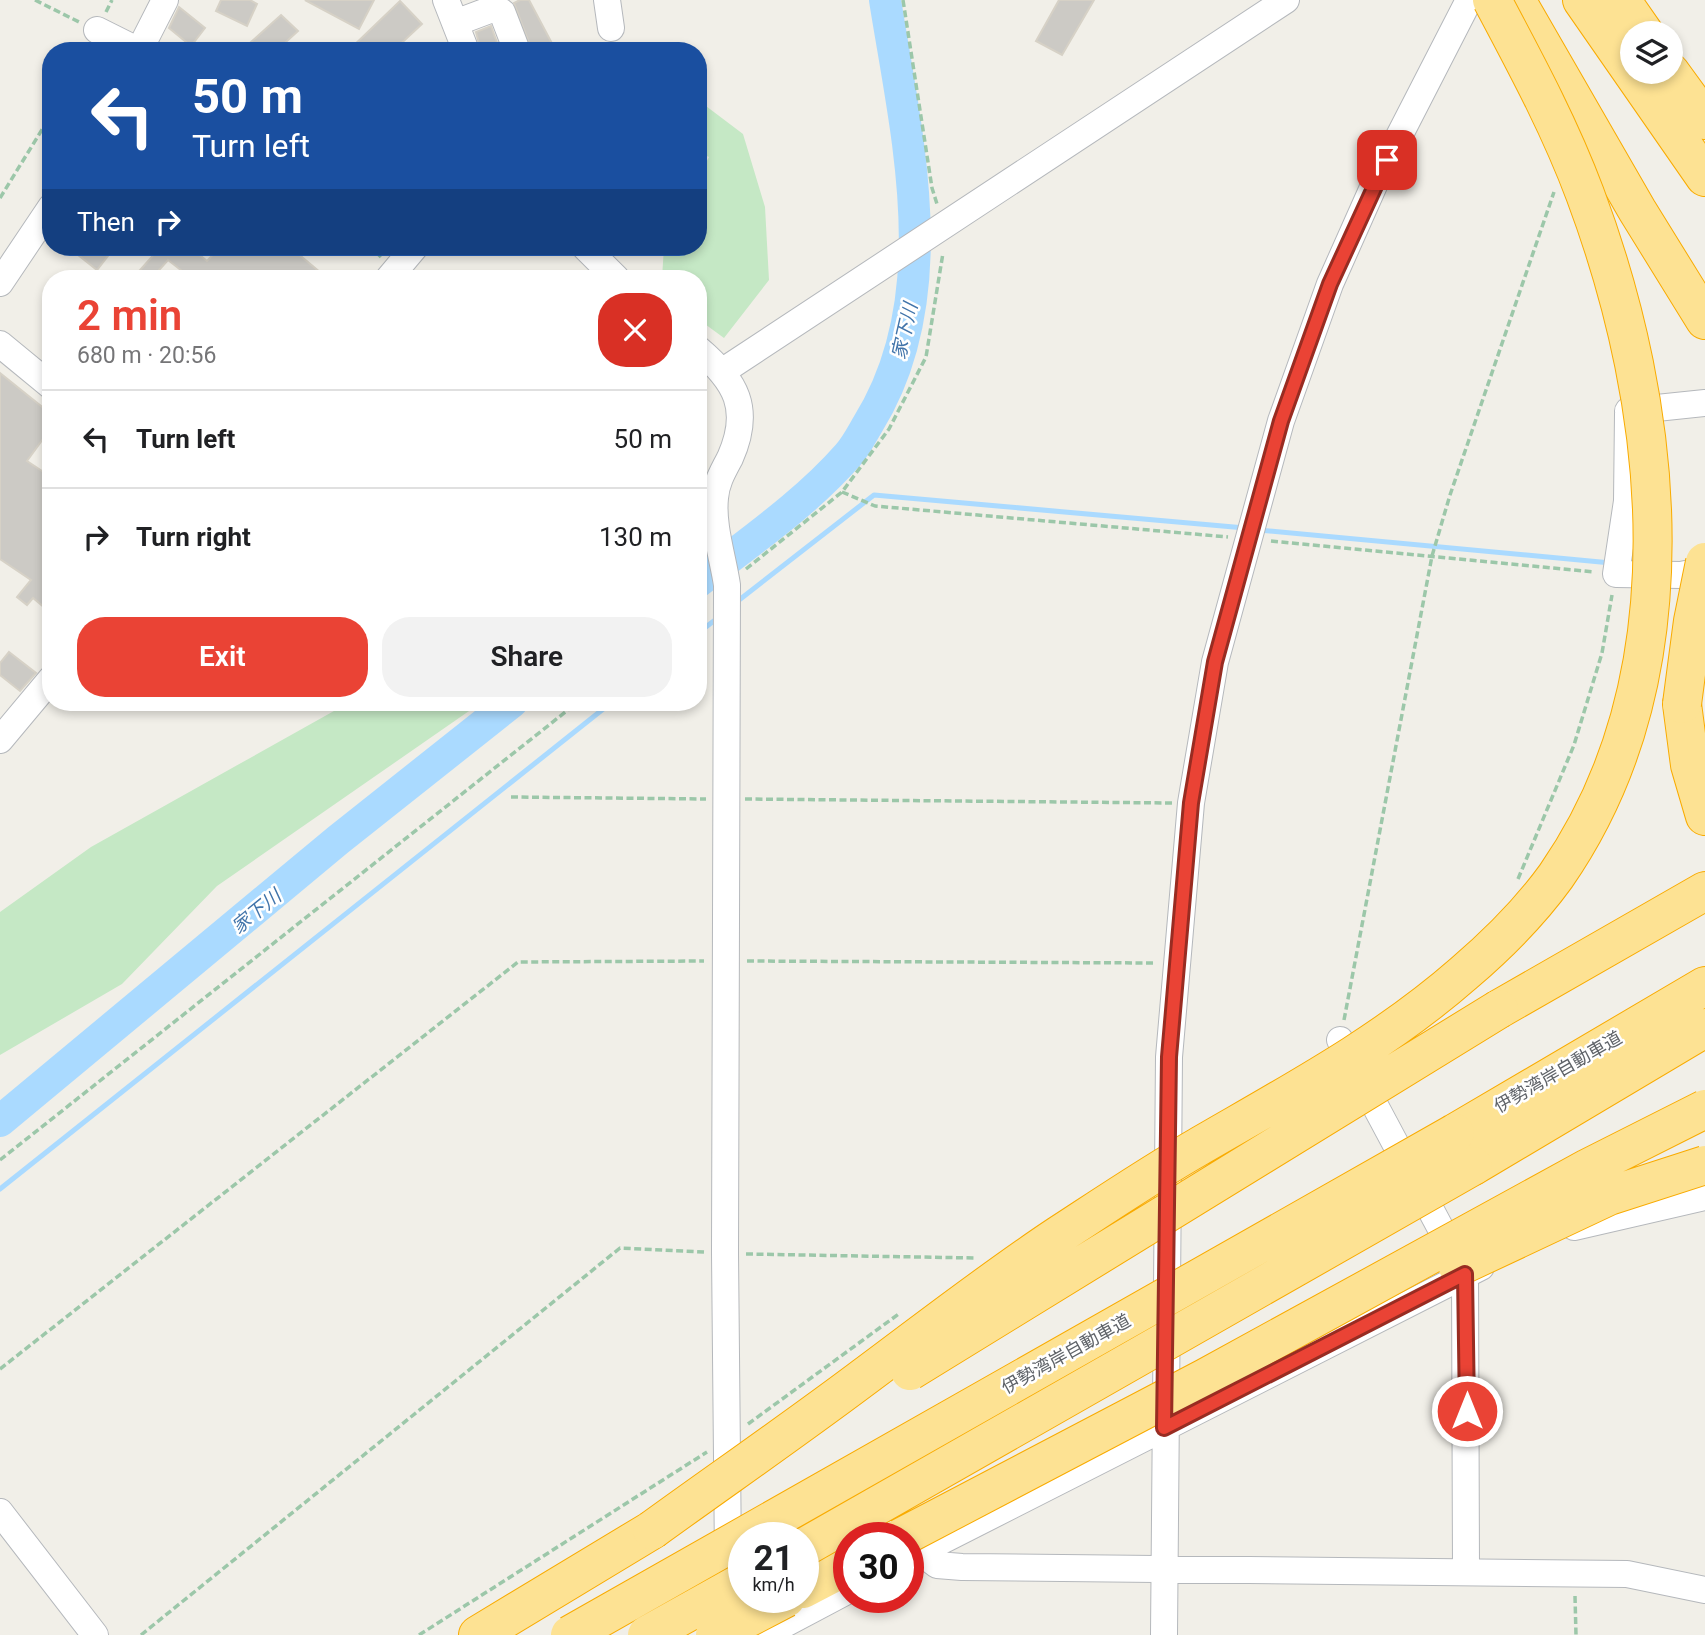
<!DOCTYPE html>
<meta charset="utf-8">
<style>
:root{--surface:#fff;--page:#f2f2f2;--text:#202124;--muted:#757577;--line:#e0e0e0;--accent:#ea4335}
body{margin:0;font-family:Roboto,"Noto Sans JP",sans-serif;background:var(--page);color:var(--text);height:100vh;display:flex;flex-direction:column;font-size:26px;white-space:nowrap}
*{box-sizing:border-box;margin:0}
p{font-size:23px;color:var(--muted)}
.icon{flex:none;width:38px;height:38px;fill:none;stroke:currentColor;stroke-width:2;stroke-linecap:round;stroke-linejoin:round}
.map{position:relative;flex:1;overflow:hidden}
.drawer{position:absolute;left:42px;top:270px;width:665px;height:441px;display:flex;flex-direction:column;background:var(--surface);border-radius:28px;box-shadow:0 4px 10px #0003}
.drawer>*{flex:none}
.hud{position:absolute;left:42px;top:42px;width:665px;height:214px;border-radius:28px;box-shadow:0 4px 10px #0003;background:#1a4fa0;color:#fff;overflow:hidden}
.controls{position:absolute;left:1620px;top:21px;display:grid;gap:14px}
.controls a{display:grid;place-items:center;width:63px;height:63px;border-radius:50%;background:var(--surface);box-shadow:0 4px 10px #0003;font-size:35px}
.speed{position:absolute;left:728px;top:1522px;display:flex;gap:14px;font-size:35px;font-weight:700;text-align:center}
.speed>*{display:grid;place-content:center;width:91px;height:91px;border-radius:50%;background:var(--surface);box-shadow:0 4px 10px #0003;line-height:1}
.speed small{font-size:18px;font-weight:400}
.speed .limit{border:10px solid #d22;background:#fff;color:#111}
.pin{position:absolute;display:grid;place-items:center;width:60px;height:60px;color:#fff;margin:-30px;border-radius:14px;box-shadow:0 4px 10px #0006}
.me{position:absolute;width:77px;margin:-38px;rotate:0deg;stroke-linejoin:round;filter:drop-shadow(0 0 5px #0008)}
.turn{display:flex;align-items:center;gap:24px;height:147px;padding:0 35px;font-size:32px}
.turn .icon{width:91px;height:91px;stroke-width:2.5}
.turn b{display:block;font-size:49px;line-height:60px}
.then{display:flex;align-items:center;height:66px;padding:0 35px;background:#0003;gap:14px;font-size:26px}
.round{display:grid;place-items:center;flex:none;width:74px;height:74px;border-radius:28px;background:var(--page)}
.head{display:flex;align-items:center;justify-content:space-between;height:119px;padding:0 35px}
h1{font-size:42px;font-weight:600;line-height:52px;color:var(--accent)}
.cta{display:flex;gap:14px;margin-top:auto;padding:14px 35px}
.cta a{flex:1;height:80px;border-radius:28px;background:var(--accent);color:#fff;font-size:28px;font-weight:600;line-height:80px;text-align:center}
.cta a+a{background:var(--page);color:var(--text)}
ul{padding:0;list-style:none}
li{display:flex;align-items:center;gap:21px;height:98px;padding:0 35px;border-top:2px solid var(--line)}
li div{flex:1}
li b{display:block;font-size:26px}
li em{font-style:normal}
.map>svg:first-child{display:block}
</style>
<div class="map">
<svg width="1705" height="1635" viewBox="0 0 1705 1635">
<rect width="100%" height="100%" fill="#f1efe8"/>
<path fill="#c5e8c5" d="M698 100 743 134 765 207 769 280 724 338 698 319V278H662L664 247H698V177L709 157 698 152Z
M350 702H482L217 886 122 984 0 1055V912L91 847Z"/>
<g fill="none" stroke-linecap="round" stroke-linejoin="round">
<path stroke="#aadaff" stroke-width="5" d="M1259 530 1611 563
M734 604 874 495 1245 528
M698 633 719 617
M0 1189 612 702"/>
<path stroke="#aadaff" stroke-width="32" d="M698 582C749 542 805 504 848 455 856 446 862 434 868 424 947 297 907 138 885 0
M0 1121 338 840 512 702"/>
</g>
<path fill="#cccac5" stroke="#d6d1c6" stroke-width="2" d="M221 0H250L257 4 247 26 216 11Z
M305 0H374L359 29Z
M520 0H529L556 51H532L514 3Z
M1059 0H1094L1062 55 1036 41Z
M400 1 422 24 393 51H348Z
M179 7 205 28 191 46 169 28Z
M281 15 298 31 276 51H241Z
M491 26 500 51H481L476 32Z
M68 247H104L111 252 97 270Z
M152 247H190L207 261 220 247H290L327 278H191L168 260 152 278H133L157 251Z
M0 373 51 414V428L27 461 51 477V613L33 598 27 605 17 597 31 580 0 559Z
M9 652 36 673 20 691 0 675V663Z"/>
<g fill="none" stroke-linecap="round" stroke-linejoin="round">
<g stroke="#b5b8bc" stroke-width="28">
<path id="minor" d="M446 0 466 51
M607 0 611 28
M455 23 495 8 502 12 517 51
M97 30 139 51
M139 51 165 0
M585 247 616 278
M389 278 415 247
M0 283 51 207
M0 344 51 386
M698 349C736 381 752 409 730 458 723 471 716 483 715 498 712 525 723 558 727 585L725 1253 728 1560
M723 371 1286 0
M1628 411 1705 403
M1628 414 1627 501 1616 574 1681 575 1705 570
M0 740 51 679
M1340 1040 1465 1274 1466 1570
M1574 1227 1705 1197
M0 1512 95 1635
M920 1552 937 1565 962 1567 1627 1574 1705 1590
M908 1558 1481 1267
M764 1635 849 1590
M1164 1635 1169 1057 1191 803 1215 662 1281 421 1330 284 1375 183 1469 0"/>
</g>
<g stroke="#f9ab00" stroke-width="40">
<path id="highway" d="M1516 0 1637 210 1705 320
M1582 0 1705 177
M1621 0 1644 33
M1670 72 1705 120
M1682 704 1690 765 1705 816
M1499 1009 1705 891
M1455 1133 1705 986
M1473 1166 1705 1028
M803 1589 849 1565
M478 1635 652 1530"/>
</g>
<path stroke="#9cc7a9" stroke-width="3.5" stroke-dasharray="7 3.5" stroke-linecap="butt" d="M35 0 79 22
M903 0 932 188 937 204
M106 12 112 0
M0 198 51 115
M371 247 381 257
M842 492 875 506 1228 537
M1271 541 1594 572
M746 569 842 492 889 429 926 357 943 253
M511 797 706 799
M745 799 1172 803
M1518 879 1574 745 1602 653 1612 595
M747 961 1155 963
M1344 1020 1432 556 1450 495 1554 192
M0 1160 578 702
M746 1254 975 1258
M0 1369 518 962 704 961
M748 1424 900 1313
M1575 1596 1576 1635
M141 1635 620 1248 704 1252
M419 1635 707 1452"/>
<use href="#minor" stroke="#fff" stroke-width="26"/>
<use href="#highway" stroke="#fde293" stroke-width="38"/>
<g stroke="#f9ab00" stroke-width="40" stroke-linecap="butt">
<path id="highway-bridge" d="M1682 704 1693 621 1705 562
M1458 1267 1609 1196 1705 1165
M910 1371 1499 1009
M652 1530C721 1480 792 1431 860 1380 926 1331 991 1280 1059 1235 1105 1205 1151 1174 1198 1147 1291 1093 1383 1044 1464 973 1498 944 1530 912 1556 876 1694 677 1666 410 1585 194 1560 127 1526 64 1492 0
M900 1538 1205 1378 1588 1168 1705 1109
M803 1548 1473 1166
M570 1635 1455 1133
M647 1635 744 1581
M715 1635 786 1598"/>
</g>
<use href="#highway-bridge" stroke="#fde293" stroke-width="38"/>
</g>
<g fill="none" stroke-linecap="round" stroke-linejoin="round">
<g stroke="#982c22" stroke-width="18">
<path id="route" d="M1387 160 1330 284 1281 421 1215 662 1191 803 1169 1057 1164 1428 1465 1274 1467 1411"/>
</g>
<use href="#route" stroke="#ea4335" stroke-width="12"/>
</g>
<g text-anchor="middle" stroke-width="5" stroke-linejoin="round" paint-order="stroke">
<g font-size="18" fill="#5f6368" stroke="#fff">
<text transform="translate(1558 1072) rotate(-30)" y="6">伊勢湾岸自動車道</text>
<text transform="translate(1066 1354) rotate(-29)" y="6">伊勢湾岸自動車道</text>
</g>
<g font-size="19" font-style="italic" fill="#4174aa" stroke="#fff">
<text transform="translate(904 331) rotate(-77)" y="7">家下川</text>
<text transform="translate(256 911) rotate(-39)" y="7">家下川</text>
</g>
</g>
</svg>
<div class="controls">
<a><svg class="icon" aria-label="layers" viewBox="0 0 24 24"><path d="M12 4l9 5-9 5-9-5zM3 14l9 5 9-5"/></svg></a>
</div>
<div class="speed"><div>21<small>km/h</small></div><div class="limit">30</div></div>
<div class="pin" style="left:1387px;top:160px;background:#d93025"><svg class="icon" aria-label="arrive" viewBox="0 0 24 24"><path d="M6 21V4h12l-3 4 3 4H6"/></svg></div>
<svg class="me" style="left:1467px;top:1411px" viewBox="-20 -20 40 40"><circle r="17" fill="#ea4335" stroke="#fff" stroke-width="3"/><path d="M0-11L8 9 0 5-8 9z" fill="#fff"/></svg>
<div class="hud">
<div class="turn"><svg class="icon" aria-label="left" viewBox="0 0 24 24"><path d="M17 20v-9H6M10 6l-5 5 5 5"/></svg><div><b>50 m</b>Turn left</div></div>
<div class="then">Then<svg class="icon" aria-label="right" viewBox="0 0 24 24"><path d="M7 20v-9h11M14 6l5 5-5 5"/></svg></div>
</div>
<section class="drawer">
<div class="head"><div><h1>2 min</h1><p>680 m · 20:56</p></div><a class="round" style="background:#d93025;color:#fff"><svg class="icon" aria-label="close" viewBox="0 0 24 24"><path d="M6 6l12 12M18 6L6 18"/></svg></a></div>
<ul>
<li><svg class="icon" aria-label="left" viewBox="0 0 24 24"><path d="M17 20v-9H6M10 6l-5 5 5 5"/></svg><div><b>Turn left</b></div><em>50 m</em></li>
<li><svg class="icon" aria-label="right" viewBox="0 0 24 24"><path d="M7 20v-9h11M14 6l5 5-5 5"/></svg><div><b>Turn right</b></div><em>130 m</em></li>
</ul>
<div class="cta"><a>Exit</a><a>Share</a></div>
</section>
</div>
